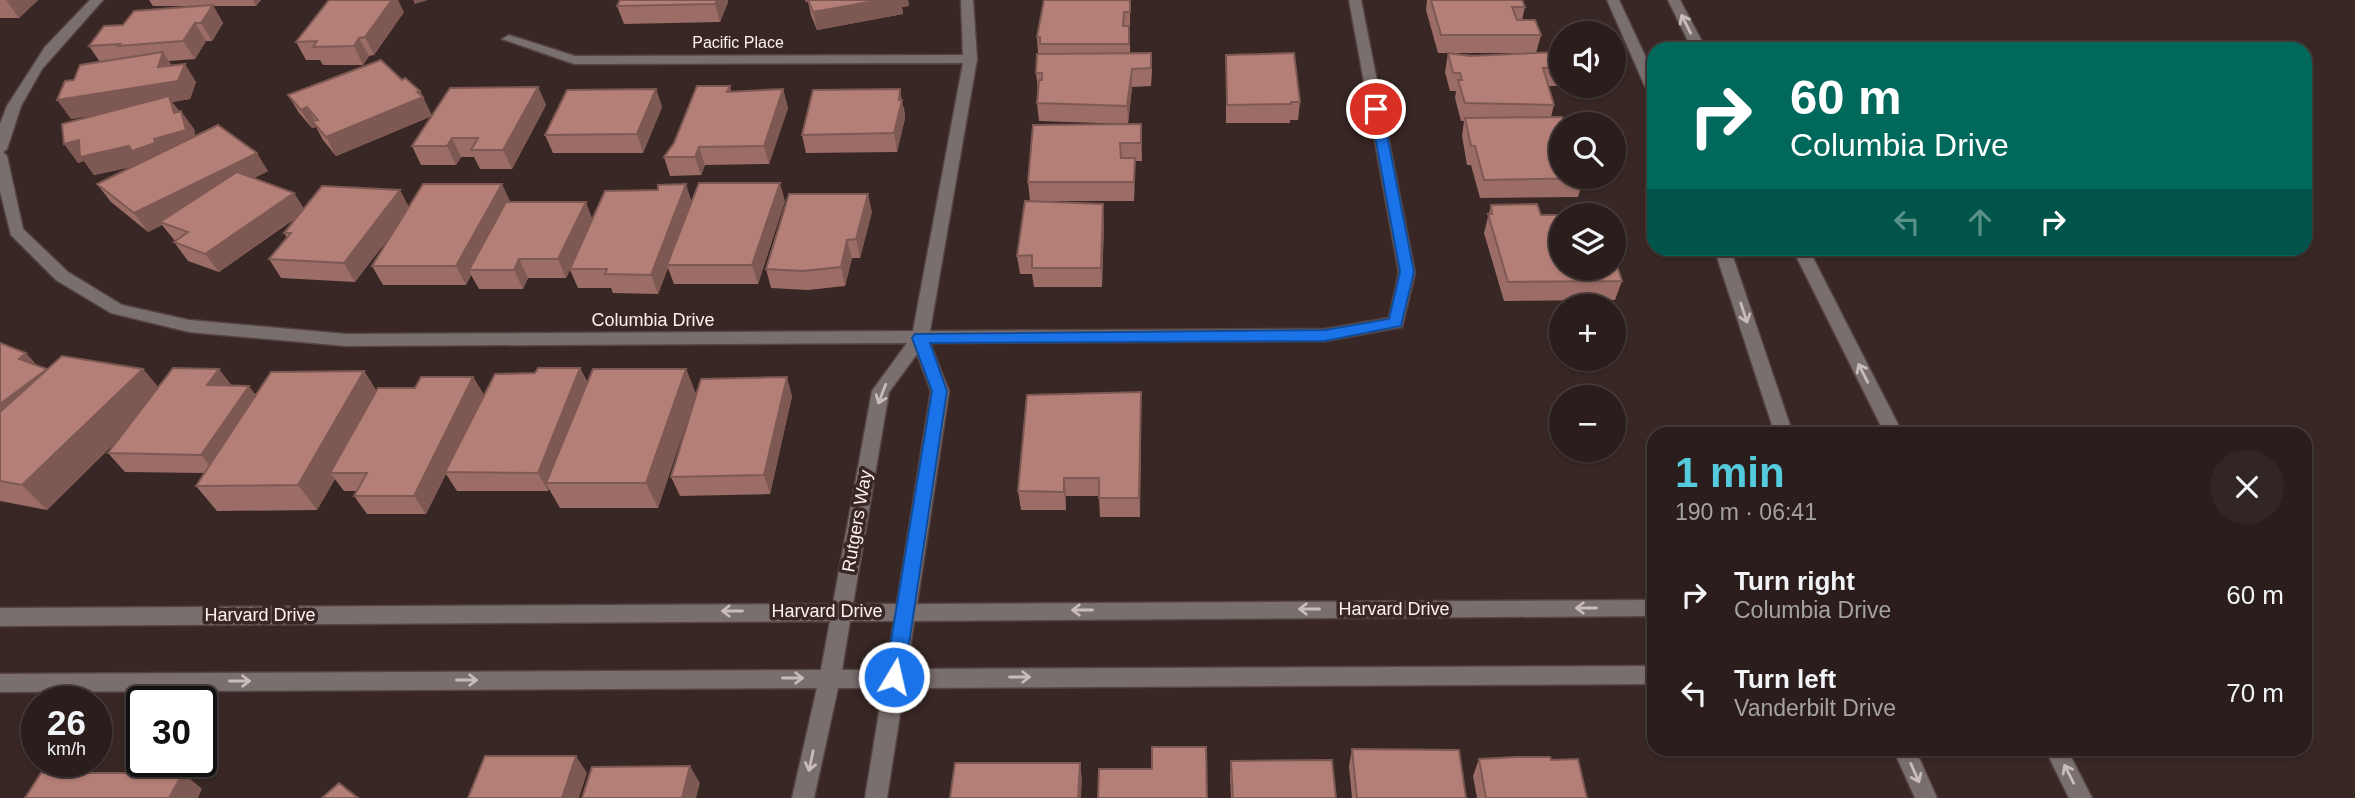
<!DOCTYPE html>
<meta charset="utf-8">
<style>
:root{--surface:#2a1d1b;--page:#322624;--text:#f1f3f6;--muted:#a5a2a3;--line:#463b3a;--accent:#54cadc}
body{margin:0;font-family:Arial,sans-serif;background:var(--page);color:var(--text);height:100vh;display:flex;flex-direction:column;font-size:26px;white-space:nowrap}
*{box-sizing:border-box;margin:0}
p{font-size:23px;color:var(--muted)}
.icon{flex:none;width:38px;height:38px;fill:none;stroke:currentColor;stroke-width:2;stroke-linecap:round;stroke-linejoin:round}
.map{position:relative;flex:1;overflow:hidden}
.panel{position:absolute;left:1647px;top:427px;width:665px;height:329px;display:flex;flex-direction:column;background:var(--surface);border-radius:21px;box-shadow:0 2px 5px #0004,0 0 0 2px var(--line)}
.panel>*{flex:none}
.banner{position:absolute;left:1647px;top:42px;width:665px;height:214px;border-radius:21px;box-shadow:0 2px 5px #0004,0 0 0 2px var(--line);background:#00695c;color:#fff;overflow:hidden}
.buttons{position:absolute;left:1549px;top:21px;display:grid;gap:14px}
.buttons a{display:grid;place-items:center;width:77px;height:77px;border-radius:50%;background:var(--surface);box-shadow:0 2px 5px #0004,0 0 0 2px var(--line);font-size:35px}
.speed{position:absolute;left:21px;top:686px;display:flex;gap:14px;font-size:35px;font-weight:700;text-align:center}
.speed>*{display:grid;place-content:center;width:91px;height:91px;border-radius:50%;background:var(--surface);box-shadow:0 2px 5px #0004,0 0 0 2px var(--line);line-height:1}
.speed small{font-size:18px;font-weight:400}
.speed .limit{border:4px solid #111;border-radius:10px;background:#fff;color:#111}
.pin{position:absolute;display:grid;place-items:center;width:60px;height:60px;color:#fff;margin:-30px;border:4px solid #fff;border-radius:50%;box-shadow:0 2px 7px #0007}
.me{position:absolute;width:77px;margin:-38px;rotate:9deg;stroke-linejoin:round;filter:drop-shadow(0 0 5px #0008)}
.turn{display:flex;align-items:center;gap:24px;height:147px;padding:0 28px;font-size:32px}
.turn .icon{width:91px;height:91px;stroke-width:2.5}
.turn b{display:block;font-size:49px;line-height:60px}
.lanes{display:flex;align-items:center;height:66px;padding:0 28px;background:#0003;justify-content:center;gap:35px;direction:ltr}
.lanes .off{opacity:.35}
.round{display:grid;place-items:center;flex:none;width:74px;height:74px;border-radius:37px;background:var(--page)}
.headline{display:flex;align-items:center;justify-content:space-between;height:119px;padding:0 28px}
h1{font-size:42px;font-weight:700;line-height:52px;color:var(--accent)}
ul{padding:0;list-style:none}
li{display:flex;align-items:center;gap:21px;height:98px;padding:0 28px}
li div{flex:1}
li b{display:block;font-size:26px}
li em{font-style:normal}
.map>svg:first-child{display:block}
</style>
<div class="map">
<svg width="2355" height="798" viewBox="0 0 2355 798">
<rect width="100%" height="100%" fill="#382724"/>
<g fill="none" stroke-linecap="round" stroke-linejoin="round">
<g stroke="#544340" stroke-width="3">
<path id="minor" d="M90 0H103L42 69 21 106 7 149 3 152 7 156 23 229 68 272 122 305 189 320 346 334 913 331 963 63 574 64 502 39 509 35 575 56 963 55 961 0H973L977 59 930 331 1325 329 1389 318 1399 273 1349 0H1361L1415 273 1402 327 1325 341 930 343 949 391 917 604 1654 600V616L914 621 907 669 1654 666V684L904 688 887 798H865L883 688H838L814 798H792L817 688 0 692V674L821 670 830 621 0 626V608L833 604 872 391 907 343 346 346 189 332 111 313 56 280 11 235 0 191V124L7 106 45 47ZM917 354 931 391 897 604H853L889 392ZM850 621H894L886 670H842Z
M1607 0H1619L1654 75V95L1647 91Z
M1668 0H1680L1706 49H1692Z
M1714 248H1730L1793 434H1775Z
M1792 248H1808L1903 434H1885Z
M1893 749H1915L1937 798H1915Z
M2045 749H2067L2092 798H2069Z"/>
</g>
<use href="#minor" fill="#796f6e" fill-rule="evenodd"/>
</g>
<path fill="#9b6d66" d="M0 0H38L19 18H0Z
M149 0H261L256 6H213L223 23 212 41H206L195 59 169 61 172 66 196 82 190 99 172 102 179 111 194 129 195 136 268 171 254 178 294 193 304 209 409 207 511 202 593 219 692 202 785 201 758 284H674L668 268 658 294 613 293 611 288H578L570 270 566 278H528L523 289H479L471 275 466 285H383L372 266 394 231 355 282 281 278 269 259 287 238 284 233 296 218 219 272 188 261 174 242 175 241 162 225 148 232 111 202 97 184 130 167 94 175 84 161 78 163 101 114 71 119 74 80 100 62 89 46 123 25 197 6H153Z
M620 0H728V2L720 22 624 24 617 6Z
M805 0H908L909 6 902 7 903 14 817 30 811 15 808 2H806Z
M1130 0V53H1151L1152 71 1151 86 1132 87 1128 124 1039 121 1037 103 1038 91 1036 73 1038 54 1037 37Z
M1427 0H1522L1525 7 1522 20 1541 35 1536 53H1438L1426 10Z
M404 12 374 55 369 56 363 65H323L320 60H306L296 42Z
M1448 53 1561 62V76L1559 86H1548L1554 105 1551 117 1561 124 1584 178 1578 197 1480 198 1471 165H1467L1462 136 1464 121H1461L1455 98 1456 91H1450L1445 72Z
M1226 55 1300 102 1298 120H1290V123H1226Z
M402 80 420 91 432 116 336 156 323 140 316 127 312 128 299 113 288 95Z
M730 86 731 92 783 89 788 108 769 164 705 165 701 175 670 176 664 157Z
M538 87 546 105 512 169H480L474 157H461L456 165H421L412 146Z
M656 89 662 107 643 153H553L545 135Z
M904 107 905 118 897 152 806 153 802 135Z
M1141 124 1142 161H1135L1134 201H1030L1028 182Z
M1491 205 1541 215H1561L1622 281 1615 300 1504 301 1484 233Z
M872 212 860 258H852L845 286 808 290 771 288 766 269Z
M1104 222 1102 287H1034L1032 274H1020L1017 256Z
M0 343 37 365 47 369H143L158 387 232 386 256 394 364 371 376 390 415 388 473 377 484 395 535 373 580 368 588 383 686 369 696 394 658 508H560L549 489 548 491H457L446 474 426 514H367L354 496 356 491H344L335 479 317 510 217 511 196 486 204 473 125 472 108 453 119 439 47 510 0 501Z
M792 396 770 494 680 496 671 477Z
M1141 411 1140 517H1100L1099 496H1066V510H1021L1018 491Z
M1352 749 1466 798H1352L1349 766Z
M1479 759 1551 760 1587 798H1477L1473 776Z
M1231 761 1336 798H1231L1230 777Z"/>
<path fill="#7e5953" d="M6 0H38L19 18Z
M253 0H261L256 6Z
M392 0H398L404 12 374 55 365 37Z
M413 0H428L415 4Z
M717 0H728V2L720 22 715 4Z
M880 0H908L909 6 902 7 903 14 817 30 813 12Z
M213 5 223 23 212 41 201 23Z
M195 23 206 41 195 59 183 41Z
M359 38 369 56 363 65 354 46Z
M163 52 175 71 185 64 196 82 190 99 172 102 181 115V111L194 129 198 148 142 165 94 175 84 161 78 163 64 144 79 140 154 139 171 102 71 119 57 100 158 67Z
M1132 69V87L1128 124 1127 106Z
M538 87 546 105 512 169 503 150Z
M656 89 662 107 643 153 637 134Z
M783 89 788 108 769 164 764 146Z
M900 89 905 118 897 152 894 133Z
M420 91 432 116 336 156 326 137Z
M307 107 318 126 312 121 316 127 312 128 301 110Z
M452 138 461 157 456 165 447 146Z
M699 147 705 165 701 175 695 157Z
M257 153 268 171 165 224 160 222 162 225 148 232 134 213Z
M1135 158V177L1134 201V182Z
M780 183 785 201 758 284 752 265Z
M502 184 511 203 469 270 471 275 466 285 456 266Z
M686 184 692 203 667 265 668 268 658 294 651 275Z
M400 190 410 209 355 282 344 263Z
M294 193 305 211 219 272 205 254Z
M868 194 872 212 860 258 856 239Z
M586 202 593 221 566 278 558 259Z
M1103 204 1104 222 1102 287 1101 268Z
M847 240 852 258 845 286 841 267Z
M519 259 528 278 523 289 514 270Z
M26 353 43 372 0 437V404L19 359Z
M580 368 589 386 546 483 549 489 548 491 538 473Z
M143 369 164 394 47 510 22 485Z
M219 369 233 387 207 385Z
M686 369 696 394 658 508 646 483Z
M364 371 380 397 330 473 335 479 317 510 298 485Z
M473 377 484 395 426 514 414 496Z
M787 377 792 396 770 494 764 475Z
M249 386 263 405 217 474 201 455Z
M1141 392V411L1140 517 1139 498Z
M1064 478 1066 496V510L1064 492Z
M576 756 587 773 579 798H562Z
M1080 763 1082 780 1081 798H1078Z
M690 766 700 783 696 798H682Z
M183 773 202 789 198 798H169Z"/>
<path fill="#b47f77" stroke="#7e5953" stroke-width="2" d="M329 0H392L365 37 359 38 354 46 313 47 317 41 296 42Z
M620 0H717L715 4 617 6Z
M808 0H880L813 12Z
M1044 0H1130V12H1124L1123 26H1129V44H1040V37H1037Z
M1431 0H1522L1525 7H1512L1517 20H1535L1541 35H1441Z
M213 5 201 23H195L183 41 118 46 120 44 89 46 104 26 123 25 134 11Z
M163 52 158 67 185 64 178 81 57 100 65 81 74 80 80 65Z
M1557 52 1561 62V68H1543L1554 105 1465 103 1458 80H1462L1460 73H1453L1448 53 1470 56Z
M1151 53V68L1132 69 1127 106 1037 103 1039 80H1042V73H1036L1037 54Z
M1294 53 1300 102H1291V104L1227 105 1226 55Z
M381 60 402 80 405 78 420 91 417 92 423 97 326 137 312 121 318 120 307 107 301 110 288 95Z
M697 86H730L727 92 783 89 764 146 699 147 695 157H664L674 143Z
M538 87 503 150H471L478 138H452L447 146H412L450 88Z
M656 89 637 134 545 135 567 90Z
M900 89 899 100H902L894 133 802 135 813 90Z
M169 96 174 113 181 111 186 130 154 139 155 143 132 151 129 146 80 157 79 140 64 144 62 124Z
M1562 117 1565 124H1561V177H1583L1584 178 1484 180 1475 146H1471L1465 118Z
M1141 124V143H1120L1121 158H1135L1134 182H1028L1033 125Z
M218 125 257 153 134 213 97 184Z
M237 172 294 193 205 254 174 242 188 232 160 222Z
M699 183H780L752 265H667Z
M423 184H502L456 266H372Z
M686 184 651 275 605 274 607 269H570L605 191 658 190V185Z
M322 186 400 190 344 263 269 259 291 233H284Z
M789 194H868L856 239 847 240 841 267 803 271 766 269Z
M1025 201 1103 204 1101 268H1032V255L1017 256Z
M506 202H586L558 259H519L514 270H469Z
M1537 204 1541 215H1605H1561V268H1614V257L1622 281 1508 282 1488 214H1492L1491 205Z
M0 343 26 353 19 359 47 369 0 404Z
M62 356 143 369 22 485 0 481V412Z
M173 368 219 369 207 385 249 386 201 455 108 453Z
M538 368H580L538 473 445 472 495 374 535 373Z
M593 369H686L646 483H546Z
M364 371 298 485 196 486 271 372Z
M421 377H473L414 496H354L367 473H330L378 388H415Z
M787 377 764 475 671 477 701 379Z
M1141 392 1139 498H1099V478H1064V492L1018 491 1027 395Z
M1152 747H1206L1207 798H1098L1099 769H1152Z
M1352 749 1459 750 1466 798H1357Z
M485 756H576L562 798H468Z
M1516 757H1550L1551 760 1578 759 1587 798H1486L1479 759Z
M1332 760 1336 798H1233L1231 761Z
M955 763H1080L1078 798H950Z
M690 766 682 798H582L592 767Z
M41 773H183L169 798H25Z
M339 783 358 798H322Z"/>
<defs><path id="oneway-shaft" d="M-6 0H5M1.5-3L5.5 0L1.5 3" fill="none" stroke-width="1.6" stroke-linecap="round" stroke-linejoin="round" transform="scale(1.75)"/></defs>
<g stroke="#c8bdbb">
<use href="#oneway-shaft" transform="translate(1686 24) rotate(-117)"/>
<use href="#oneway-shaft" transform="translate(1744 313) rotate(72)"/>
<use href="#oneway-shaft" transform="translate(1863 373) rotate(-117)"/>
<use href="#oneway-shaft" transform="translate(882 394) rotate(111)"/>
<use href="#oneway-shaft" transform="translate(1586 608) rotate(180)"/>
<use href="#oneway-shaft" transform="translate(1309 609) rotate(180)"/>
<use href="#oneway-shaft" transform="translate(1082 610) rotate(180)"/>
<use href="#oneway-shaft" transform="translate(732 611) rotate(180)"/>
<use href="#oneway-shaft" transform="translate(1020 677)"/>
<use href="#oneway-shaft" transform="translate(793 678)"/>
<use href="#oneway-shaft" transform="translate(467 680)"/>
<use href="#oneway-shaft" transform="translate(240 681)"/>
<use href="#oneway-shaft" transform="translate(811 761) rotate(102)"/>
<use href="#oneway-shaft" transform="translate(1915 773) rotate(66)"/>
<use href="#oneway-shaft" transform="translate(2069 774) rotate(-117)"/>
</g>
<path fill="#1a73e8" stroke="#114b97" stroke-width="2" d="M1376 105 1382 109 1414 272 1401 326 1325 341 930 343 947 391 904 677 901 683H887L885 677 932 391 912 338 915 334 1325 330 1389 319 1400 272 1370 109Z"/>
<g text-anchor="middle" stroke-width="7" stroke-linejoin="round" paint-order="stroke">
<g font-size="16" fill="#fdf1ee" stroke="#382724">
<text x="738" y="48">Pacific Place</text>
</g>
<g font-size="18" fill="#fdf1ee" stroke="#382724">
<text x="653" y="326">Columbia Drive</text>
<text transform="translate(857 521) rotate(-80)" y="6">Rutgers Way</text>
<text x="1394" y="615">Harvard Drive</text>
<text x="827" y="617">Harvard Drive</text>
<text x="260" y="621">Harvard Drive</text>
</g>
</g>
</svg>
<div class="buttons">
<a><svg class="icon" aria-label="sound" viewBox="0 0 24 24"><path d="M4 9h4l5-4v14l-5-4H4zM17 9q2 3 0 6"/></svg></a>
<a><svg class="icon" aria-label="search" viewBox="0 0 24 24"><circle cx="10" cy="10" r="6"/><path d="M15 15l6 6"/></svg></a>
<a><svg class="icon" aria-label="layers" viewBox="0 0 24 24"><path d="M12 4l9 5-9 5-9-5zM3 14l9 5 9-5"/></svg></a>
<a>+</a>
<a>−</a>
</div>
<div class="speed"><div>26<small>km/h</small></div><div class="limit">30</div></div>
<div class="pin" style="left:1376px;top:109px;background:#d93025"><svg class="icon" aria-label="arrive" viewBox="0 0 24 24"><path d="M6 21V4h12l-3 4 3 4H6"/></svg></div>
<svg class="me" style="left:894px;top:677px" viewBox="-20 -20 40 40"><circle r="17" fill="#1a73e8" stroke="#fff" stroke-width="3"/><path d="M0-11L8 9 0 5-8 9z" fill="#fff"/></svg>
<div class="banner">
<div class="turn"><svg class="icon" aria-label="right" viewBox="0 0 24 24"><path d="M7 20v-9h11M14 6l5 5-5 5"/></svg><div><b>60 m</b>Columbia Drive</div></div>
<div class="lanes"><svg class="icon off" aria-label="left" viewBox="0 0 24 24"><path d="M17 20v-9H6M10 6l-5 5 5 5"/></svg><svg class="icon off" aria-label="ahead" viewBox="0 0 24 24"><path d="M12 20V5M6 11l6-6 6 6"/></svg><svg class="icon" aria-label="right" viewBox="0 0 24 24"><path d="M7 20v-9h11M14 6l5 5-5 5"/></svg></div>
</div>
<section class="panel">
<div class="headline"><div><h1>1 min</h1><p>190 m · 06:41</p></div><a class="round"><svg class="icon" aria-label="close" viewBox="0 0 24 24"><path d="M6 6l12 12M18 6L6 18"/></svg></a></div>
<ul>
<li><svg class="icon" aria-label="right" viewBox="0 0 24 24"><path d="M7 20v-9h11M14 6l5 5-5 5"/></svg><div><b>Turn right</b><p>Columbia Drive</p></div><em>60 m</em></li>
<li><svg class="icon" aria-label="left" viewBox="0 0 24 24"><path d="M17 20v-9H6M10 6l-5 5 5 5"/></svg><div><b>Turn left</b><p>Vanderbilt Drive</p></div><em>70 m</em></li>
</ul>
</section>
</div>
